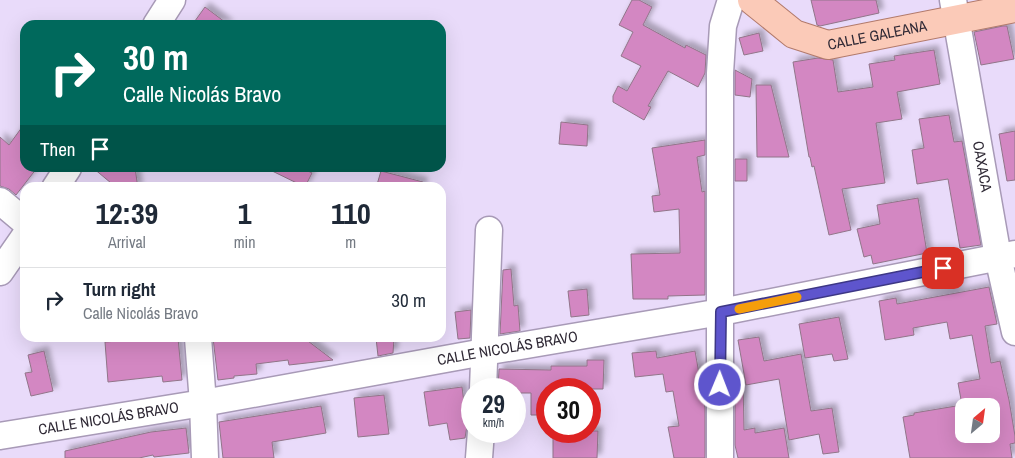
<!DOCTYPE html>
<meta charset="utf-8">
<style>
:root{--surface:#fff;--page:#f6f6f7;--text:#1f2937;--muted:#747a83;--line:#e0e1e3}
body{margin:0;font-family:"Archivo Narrow",sans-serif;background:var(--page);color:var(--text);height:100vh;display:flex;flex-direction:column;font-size:19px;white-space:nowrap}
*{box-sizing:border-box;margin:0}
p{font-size:16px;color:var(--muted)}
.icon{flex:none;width:28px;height:28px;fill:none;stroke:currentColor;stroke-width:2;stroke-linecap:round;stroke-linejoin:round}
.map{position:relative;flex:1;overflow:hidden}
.side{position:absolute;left:20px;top:182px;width:426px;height:160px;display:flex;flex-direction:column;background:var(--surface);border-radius:15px;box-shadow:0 5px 20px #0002}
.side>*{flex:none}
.hud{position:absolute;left:20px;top:20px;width:426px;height:152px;border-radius:15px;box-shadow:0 5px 20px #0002;background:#00695c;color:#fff;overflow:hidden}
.needle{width:32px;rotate:29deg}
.fabs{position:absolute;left:955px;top:398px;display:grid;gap:10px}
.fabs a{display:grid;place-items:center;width:45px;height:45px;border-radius:10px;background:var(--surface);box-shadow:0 5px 20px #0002;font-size:25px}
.speed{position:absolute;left:461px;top:378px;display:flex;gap:10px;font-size:25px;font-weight:700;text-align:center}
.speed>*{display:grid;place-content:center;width:65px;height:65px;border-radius:50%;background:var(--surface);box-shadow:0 5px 20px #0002;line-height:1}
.speed small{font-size:12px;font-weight:400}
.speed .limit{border:8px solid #d22;background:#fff;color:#111}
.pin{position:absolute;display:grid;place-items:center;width:42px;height:42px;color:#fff;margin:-21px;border-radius:10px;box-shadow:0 2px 8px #0006}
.me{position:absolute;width:55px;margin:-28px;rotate:1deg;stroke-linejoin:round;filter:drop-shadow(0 0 4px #0008)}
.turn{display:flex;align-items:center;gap:18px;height:105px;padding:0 20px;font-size:22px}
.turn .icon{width:65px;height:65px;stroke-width:2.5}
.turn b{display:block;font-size:35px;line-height:42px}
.then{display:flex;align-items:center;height:48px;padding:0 20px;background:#0003;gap:10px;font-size:19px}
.eta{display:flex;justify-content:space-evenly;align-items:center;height:85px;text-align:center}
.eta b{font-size:30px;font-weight:700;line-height:35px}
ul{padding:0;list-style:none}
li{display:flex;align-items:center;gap:15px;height:65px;padding:0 20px;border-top:1px solid var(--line)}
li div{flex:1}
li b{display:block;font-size:19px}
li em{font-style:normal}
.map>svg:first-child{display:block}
</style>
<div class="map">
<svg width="1015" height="458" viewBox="0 0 1015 458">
<defs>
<filter id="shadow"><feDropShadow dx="4.5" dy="-4.5" stdDeviation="2.5" flood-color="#0004"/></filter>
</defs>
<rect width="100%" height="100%" fill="#e9dbfa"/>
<path fill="#d387c2" stroke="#917589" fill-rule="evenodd" filter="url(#shadow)" d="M632 0H639L652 7 643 25 685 48 686 45 706 55 705 73 698 87 668 71 648 106 651 107 644 120 613 102V96L618 86 627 91 641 66 621 56 633 32 619 25Z
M811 0H876L879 13 820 26 817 25Z
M205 7 229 25H192Z
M1003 26H1007L1014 59 981 65 974 32Z
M759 33 763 51 744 55 739 38Z
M934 50 940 84 897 92 902 119 876 123 885 183 842 189 851 230 829 235 814 166 812 167 810 157H809L793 62 818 58 833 60 838 92 873 87 869 64 895 60 894 56Z
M735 70 752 79 750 97 735 95Z
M756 85H771L789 157H757Z
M949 115 954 142 962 141 981 245 960 248 948 179 917 184 912 150 924 148 919 119Z
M561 122 588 125 587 146 559 144Z
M25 123V168H37L16 195 9 189 0 186V137L9 145Z
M1015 131V180L1007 181 999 134Z
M705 140V155L697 157 702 192 705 191V295L668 296V299H633L631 254 680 253 679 209 654 212 652 196 660 195 652 148Z
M735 159H747V181H735Z
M93 168H135L138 188H117Z
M266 168H302L312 173 305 187Z
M381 171 423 182 422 188H376Z
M918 198 927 253 873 264 871 255 864 257 857 229 880 224 877 205Z
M511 269 514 306 518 305 520 331 500 334 503 270Z
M989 287 997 324 985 326 991 363 1000 361 1009 400 1015 436V443L1010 444 1012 458H910L903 417 914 415V413L962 405 958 383 980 379 972 335 950 339 947 322 913 328 914 335 885 340 879 301 896 298 897 304ZM964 406H991V434H964Z
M587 289 589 315 571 317 568 291Z
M471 310 470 338 458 339 455 312Z
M839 317 848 359 834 361 832 354 805 358 799 324Z
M759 337 764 361 801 354 811 411 832 408 839 452 823 454 819 434 789 440 779 379 746 385 738 340Z
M143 338H178L182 380 163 382 162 376 108 382 105 342 144 339Z
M213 338H304L333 360 289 365 288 360 256 364 257 374 234 376V378L218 380Z
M376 338H394L393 353 378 356Z
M44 351 53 391 31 396 25 373 32 372 28 355Z
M656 351 657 358 695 351 705 408V458H674L668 427 679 426 673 391 666 392 663 374 635 377 632 353Z
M587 360H604L603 389H548V415H531V393H515V389H498L499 369 551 370V366H587Z
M735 380H743L744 430 755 428V433L784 428 789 458H738L735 445Z
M462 387 467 426 465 438 450 440 447 423 429 426 424 392Z
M384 395 389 434 358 437 354 398Z
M321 406 326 433 272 442 274 458H223L219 422Z
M186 428 189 453 154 457 153 455 139 458H65V451L151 432Z
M553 431H598L597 458H553Z"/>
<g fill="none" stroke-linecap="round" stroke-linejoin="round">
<g stroke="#a89ab7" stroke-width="29">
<g id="minor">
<path id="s1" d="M953 0 998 257 1015 332"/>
<path d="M156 25 172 0"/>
<path d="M55 188 68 168"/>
<path d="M0 201 25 222"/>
<path d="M0 272 25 236"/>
<path d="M198 338 203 403 205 458"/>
<path d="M483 389 489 230"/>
<path id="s2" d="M0 436 203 403 484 352 721 312 1015 254"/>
<path d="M479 458 481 431"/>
<path d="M720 458V73L723 26 731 0"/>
</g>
</g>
<g stroke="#b27a6b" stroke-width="30">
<g id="major">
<path id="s3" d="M752 0 794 34 828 45 1015 8"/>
</g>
</g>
<use href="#minor" stroke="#fff" stroke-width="26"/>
<use href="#major" stroke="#fbcab8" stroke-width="28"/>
</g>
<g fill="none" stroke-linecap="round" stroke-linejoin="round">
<g stroke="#3d3785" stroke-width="12">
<path id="route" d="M720 385 721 312 943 268"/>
</g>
<use href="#route" stroke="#5e55cd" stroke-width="9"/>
<path stroke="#f59e0b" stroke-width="9" d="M739 309 797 297"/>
</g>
<g text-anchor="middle" stroke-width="4.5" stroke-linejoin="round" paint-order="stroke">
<g font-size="15" fill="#2f2935" stroke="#e9dbfa">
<text dy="5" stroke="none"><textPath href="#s3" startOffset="140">CALLE GALEANA</textPath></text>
<text dy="5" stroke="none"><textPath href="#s1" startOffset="169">OAXACA</textPath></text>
<text dy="5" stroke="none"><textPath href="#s2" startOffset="515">CALLE NICOLÁS BRAVO</textPath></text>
<text dy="5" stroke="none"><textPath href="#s2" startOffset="110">CALLE NICOLÁS BRAVO</textPath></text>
</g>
</g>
</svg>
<div class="fabs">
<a><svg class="needle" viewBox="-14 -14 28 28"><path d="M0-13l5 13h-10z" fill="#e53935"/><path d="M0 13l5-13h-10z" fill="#747a83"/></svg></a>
</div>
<div class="speed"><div>29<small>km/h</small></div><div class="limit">30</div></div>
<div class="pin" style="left:943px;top:268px;background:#d93025"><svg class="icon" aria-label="arrive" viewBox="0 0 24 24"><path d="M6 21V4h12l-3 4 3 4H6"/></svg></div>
<svg class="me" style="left:720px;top:385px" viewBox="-20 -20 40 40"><circle r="17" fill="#5e55cd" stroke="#fff" stroke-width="3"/><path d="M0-11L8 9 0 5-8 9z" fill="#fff"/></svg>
<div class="hud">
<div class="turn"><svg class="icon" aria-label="right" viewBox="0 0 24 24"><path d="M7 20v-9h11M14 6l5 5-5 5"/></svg><div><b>30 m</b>Calle Nicolás Bravo</div></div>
<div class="then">Then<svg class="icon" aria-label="arrive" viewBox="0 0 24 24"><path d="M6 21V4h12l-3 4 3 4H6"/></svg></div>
</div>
<section class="side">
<div class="eta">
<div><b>12:39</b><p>Arrival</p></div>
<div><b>1</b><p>min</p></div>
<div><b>110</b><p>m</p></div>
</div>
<ul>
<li><svg class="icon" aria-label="right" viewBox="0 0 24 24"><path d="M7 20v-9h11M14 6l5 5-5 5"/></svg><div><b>Turn right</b><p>Calle Nicolás Bravo</p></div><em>30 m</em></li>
</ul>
</section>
</div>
